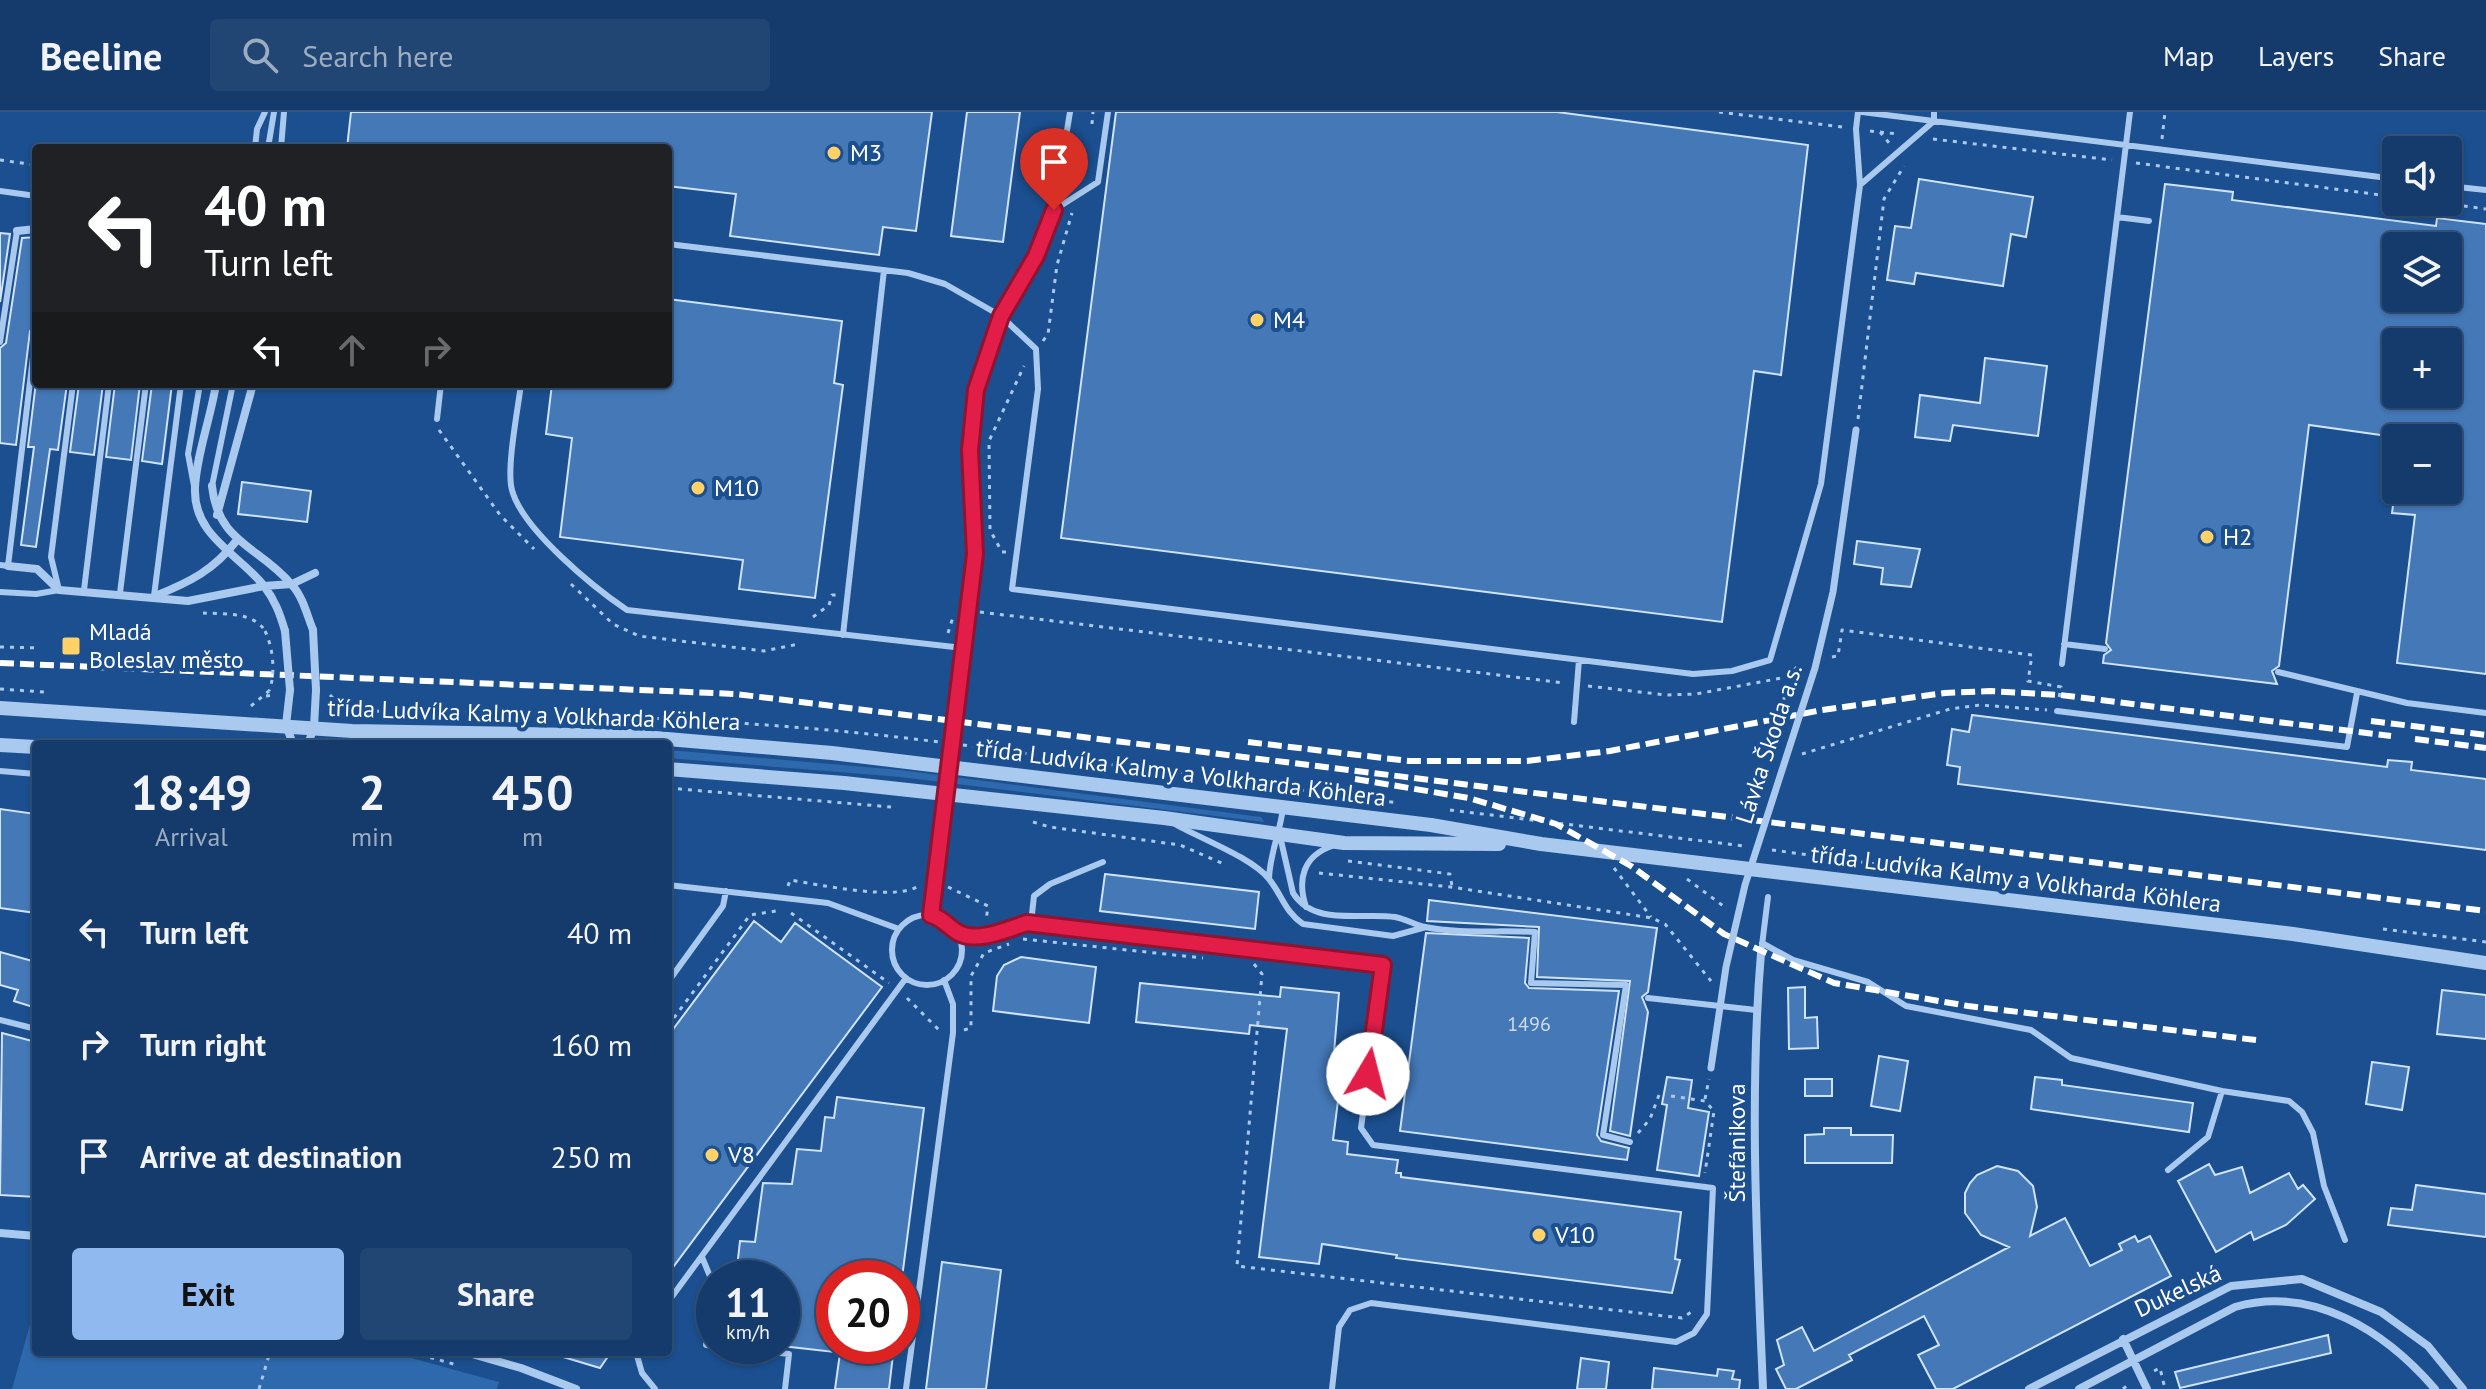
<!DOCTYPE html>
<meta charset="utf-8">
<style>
:root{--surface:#143b6b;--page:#214673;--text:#f1f3f6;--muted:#9dadc1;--line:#33557e;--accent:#90b9f0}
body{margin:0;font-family:"PT Sans",sans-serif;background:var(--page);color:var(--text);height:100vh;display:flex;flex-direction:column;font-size:30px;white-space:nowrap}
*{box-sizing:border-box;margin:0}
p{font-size:26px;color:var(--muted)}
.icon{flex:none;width:44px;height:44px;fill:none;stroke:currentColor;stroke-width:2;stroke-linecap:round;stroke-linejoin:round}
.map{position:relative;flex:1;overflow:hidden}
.sheet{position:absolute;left:32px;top:628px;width:640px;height:616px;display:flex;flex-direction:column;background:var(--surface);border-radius:8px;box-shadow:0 2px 6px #0004,0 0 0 2px var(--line)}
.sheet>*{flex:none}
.banner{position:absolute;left:32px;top:32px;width:640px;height:244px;border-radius:8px;box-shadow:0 2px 6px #0004,0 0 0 2px var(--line);background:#202124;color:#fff;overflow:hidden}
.controls{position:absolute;left:2382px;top:24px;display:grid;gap:16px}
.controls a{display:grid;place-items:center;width:80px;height:80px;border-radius:8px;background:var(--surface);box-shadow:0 2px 6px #0004,0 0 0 2px var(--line);font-size:40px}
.speed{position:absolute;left:696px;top:1148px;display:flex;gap:16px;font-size:40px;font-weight:700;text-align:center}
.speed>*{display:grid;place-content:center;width:104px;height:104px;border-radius:50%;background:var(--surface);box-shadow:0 2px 6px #0004,0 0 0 2px var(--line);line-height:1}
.speed small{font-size:20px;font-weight:400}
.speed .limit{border:12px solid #d22;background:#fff;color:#111}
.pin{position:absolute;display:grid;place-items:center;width:68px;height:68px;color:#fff;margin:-82px -34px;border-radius:50% 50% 50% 0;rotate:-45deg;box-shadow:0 0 8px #0007}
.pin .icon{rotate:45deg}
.me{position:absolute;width:88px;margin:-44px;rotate:8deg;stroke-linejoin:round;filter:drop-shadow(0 0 6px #0008)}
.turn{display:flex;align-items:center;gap:28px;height:168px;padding:0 40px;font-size:36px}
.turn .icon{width:104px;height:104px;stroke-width:2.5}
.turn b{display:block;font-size:56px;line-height:68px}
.lanes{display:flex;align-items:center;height:76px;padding:0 40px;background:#0003;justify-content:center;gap:40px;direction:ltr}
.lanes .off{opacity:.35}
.eta{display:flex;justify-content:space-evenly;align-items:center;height:136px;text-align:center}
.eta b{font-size:48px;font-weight:600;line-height:56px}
.button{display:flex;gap:16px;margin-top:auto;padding:16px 40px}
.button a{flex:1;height:92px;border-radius:8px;background:var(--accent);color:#111;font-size:32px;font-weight:600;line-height:92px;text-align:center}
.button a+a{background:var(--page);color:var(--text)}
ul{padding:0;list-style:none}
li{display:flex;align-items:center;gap:24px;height:112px;padding:0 40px}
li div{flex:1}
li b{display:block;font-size:30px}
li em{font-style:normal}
header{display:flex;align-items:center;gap:48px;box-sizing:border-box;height:112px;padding:0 40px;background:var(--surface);border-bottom:2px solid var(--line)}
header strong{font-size:38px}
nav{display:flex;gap:44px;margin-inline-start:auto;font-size:28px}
.search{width:560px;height:72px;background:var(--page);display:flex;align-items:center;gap:20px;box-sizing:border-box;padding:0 28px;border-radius:8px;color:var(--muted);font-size:30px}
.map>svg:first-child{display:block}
</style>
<header>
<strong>Beeline</strong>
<div class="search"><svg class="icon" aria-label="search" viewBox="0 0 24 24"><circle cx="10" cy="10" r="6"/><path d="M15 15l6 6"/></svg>Search here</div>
<nav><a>Map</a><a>Layers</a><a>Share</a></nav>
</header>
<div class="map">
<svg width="2486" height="1277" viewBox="0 0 2486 1277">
<rect width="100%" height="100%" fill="#1b4f8f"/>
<path fill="#2e69ad" d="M668 638 900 658 1261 705 1264 710 900 665 668 646Z
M36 1191V1240H389L499 1270 497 1277H12Z"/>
<path fill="#4478b7" stroke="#cfe3fa" stroke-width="2" fill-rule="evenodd" d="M351 0H932L916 119 883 115 879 143 730 124 736 82 668 74V36H347Z
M967 0H1020L1003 130 951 124Z
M1116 0H1557L1808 33 1781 263 1754 259 1722 510 1061 426Z
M1919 67 2033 85 2026 125 2011 122 2003 174 1916 161 1914 172 1887 168 1895 114 1911 116Z
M2165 72 2233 80 2232 88 2436 114 2437 106 2486 112V562L2397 551 2415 403 2392 401 2395 378H2448V326H2402L2309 313 2279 554 2272 559 2277 572 2103 551 2104 543 2111 538 2106 531ZM2396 134H2448V186H2396ZM2396 230H2448V282H2396Z
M0 121 10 122 0 190Z
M36 125V214L30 219 16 333 0 331V236L6 231 22 126Z
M668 187 842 209 834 271 843 273 815 486 739 477 743 448 560 425 572 326 546 322 552 272H668Z
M1985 246 2047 254 2038 324 1953 313 1950 329 1915 325 1920 283 1980 291Z
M36 270 67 272 58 338 50 337 36 435 21 433 34 335H28Z
M79 272H103L94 343 70 340Z
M115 272H140L131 348 106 345Z
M152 272H172L162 352 142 349Z
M242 370 311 379 307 410 238 402Z
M1857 429 1920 437 1911 475 1881 472 1883 456 1854 452Z
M1972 603 2387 655 2388 648 2412 650 2411 658 2486 667V738L1958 672 1960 655 1947 653 1952 617 1969 620Z
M0 697 36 702V801L0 796Z
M1105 762 1259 780 1255 817 1100 799Z
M1429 788 1657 816 1648 880 1642 885 1648 900 1630 1024 1610 1019 1630 869 1537 865 1539 815 1427 809Z
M754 809 781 830 795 811 882 875 668 1162V924Z
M1426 821 1529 826 1525 871 1529 876 1619 879 1597 1023 1601 1029 1629 1036 1627 1048 1400 1019Z
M0 840 36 850V896L14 889 18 878 0 873Z
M1021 845 1096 855 1089 911 993 899 997 864 1004 853Z
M1140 871 1280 885 1281 875 1339 881 1334 941 1344 942 1333 1028 1348 1030 1347 1042 1398 1048 1396 1061H1401V1065L1681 1100 1675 1147 1680 1148 1672 1181 1396 1146 1397 1143 1322 1132 1319 1152 1259 1145 1287 917 1250 913 1249 922 1136 910Z
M1805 875V906L1817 905 1818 936 1789 937 1788 876Z
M2442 878 2486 883V927L2437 922Z
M2 921 36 930V1085L0 1083Z
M1879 944 1908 949 1900 999 1871 994Z
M2372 950 2409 955 2402 998 2366 992Z
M1667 965 1692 968 1688 996 1709 1000 1699 1064 1657 1058 1667 993 1662 992Z
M2035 965 2062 968V973L2193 991 2189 1020 2031 997Z
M1805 967H1832V984H1805Z
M837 985 924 996 902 1166H834V1240L782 1234 784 1163 737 1156 740 1129 755 1130 763 1071 792 1072 797 1037 821 1039 825 1005 834 1006Z
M1824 1016H1851V1023H1893L1892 1051H1805V1023L1824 1022Z
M2209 1052 2215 1063 2242 1055 2250 1081 2289 1061 2298 1077 2303 1073 2315 1087 2286 1113 2254 1128 2251 1120 2216 1140 2178 1069Z
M1997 1054 2018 1059 2033 1074 2037 1095 2030 1124 2065 1106 2090 1154 2122 1138 2119 1132 2135 1124 2138 1130 2150 1124 2171 1164 1953 1277H1936L1918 1243 1939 1233 1924 1204 1849 1243 1852 1248 1796 1277H1786L1776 1257 1784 1253 1777 1228 1802 1215 1814 1239 2009 1135 1981 1123 1965 1101V1081L1970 1071 1977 1063Z
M2416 1073 2486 1082V1125L2388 1113 2391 1096 2412 1098Z
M942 1150 1001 1158 986 1277H926Z
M2328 1223 2331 1241 2180 1276 2175 1260Z
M841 1234H894L889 1277H835Z
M561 1240H611L600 1256 560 1244Z
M1581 1246 1609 1250 1606 1277H1577Z
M1654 1256 1717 1264 1718 1257 1734 1259 1732 1267 1740 1268 1739 1277H1652Z"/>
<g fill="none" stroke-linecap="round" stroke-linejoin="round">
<path stroke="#a9c9ee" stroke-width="3" stroke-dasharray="4 6" stroke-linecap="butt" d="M1719 0 1842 15
M1092 12 1093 0
M1870 19 1898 22
M1880 20 1890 32
M1933 27 2112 48
M2162 27 2165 0
M0 48 36 53
M2136 51 2396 85
M1083 63 1087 47
M2434 90 2486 97
M1043 229 1048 222 1057 153 1072 101
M1858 307 1884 87 1904 54
M439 318 500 403 534 437
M1006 440H1002L990 418 989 329 1024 254
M571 472 613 512 639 524 764 539 799 532
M980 500 1564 571
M203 501C224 502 254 500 265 519
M813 505 829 493 832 483H837
M948 521 953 505
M0 535 40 536
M1832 545 1838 544 1842 518 2032 543 2028 569 2061 575 2059 586
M1787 565 1801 551
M1588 574 1666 583 1696 582 1787 565 1780 616
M0 577 44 580
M330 583 341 594 367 599C559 601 749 606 939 630
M266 584 275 583
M251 594 269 579
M963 633 1399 691
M1802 642 1950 597 1980 593 2047 598
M668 676 891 695
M1450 698 1744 734
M1033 710 1050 715 1180 733 1224 752
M1772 738 2002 769
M1348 749 1450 762 1452 774
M1614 756 1651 805
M1319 761 1451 775 1652 806 1665 812 1711 869
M1687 767 1726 796
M788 774 790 768C817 772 901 791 921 772
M948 775 988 794 986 809
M791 801 889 871
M2383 817 2486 830
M1023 827 1203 846
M1254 852 1262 862 1237 1154 1682 1206 1693 1199
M907 886 941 920
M668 914 750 803 776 799
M964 918 971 916V864L984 841 1009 832
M1671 984 1705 989 1714 999 1705 1061
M1705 987 1709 967
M1638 1021 1650 1007 1659 983
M411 1240 457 1253
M2154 1259 2160 1256 2165 1277
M259 1277 270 1240
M2123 1277 2129 1272"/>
<path stroke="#a9c9ee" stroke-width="6" d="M1862 0 2396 67
M255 36 257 17 265 0
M268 36 274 0
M281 36 284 0
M1860 73 1934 9V0
M2448 74 2486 78
M0 79 36 84
M1054 98 1098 70 1108 0
M2117 105 2149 109
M668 132 908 161 945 172 1001 204 1036 237 1038 277 1012 477 1693 562 1732 559 1770 548 1821 372 1860 73 1856 17 1858 0
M0 230 17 119
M521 272C518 297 506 357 512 378 522 417 593 475 627 498L963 536
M437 307 441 272
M194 374 188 342 200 272
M212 374 233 272
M0 453 8 454 36 220
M84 478 109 272
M0 480 36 482 59 478 51 445 73 272
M120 481 146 272
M154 484 181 272
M843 523 884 158
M2064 532 2105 537
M2062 552 2130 0
M961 560 975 442 970 338 976 278 1001 204 1036 144 1054 98 1070 0
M2278 560 2407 591 2486 601
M2057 599 2347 635 2357 581
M1574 610 1579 548
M0 659 36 662
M1175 712C1201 727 1251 745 1269 767 1282 783 1285 800 1303 812L1393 824 1426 815
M1280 724 1293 781C1314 815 1362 800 1395 805 1406 807 1415 813 1425 815 1459 822 1500 818 1535 820L1531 871 1626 873 1603 1023 1630 1030
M1269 766C1270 741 1280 721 1283 696
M668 773 828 791 899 817
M1306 795C1297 768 1303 744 1332 734
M931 803 942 715
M892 838a35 35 0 1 1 70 0a35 35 0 1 1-70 0Z
M1031 811 1034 784 1050 772 1103 750
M958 821 985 824 1027 811 1383 853 1361 1016 1373 1033 1713 1076 1707 1202 1694 1221 1676 1230 1371 1191 1350 1198 1339 1215 1332 1277
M1762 831 1793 848 1868 870 1906 894 2031 918 2071 946 2222 979 2289 989 2302 1000 2313 1021 2324 1074 2345 1128
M1761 841 1768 785
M668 870 723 794 726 779
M1648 886 1756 898
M0 908 36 917
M2168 1058 2208 1025 2222 979
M702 1145 714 1174
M714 1181 706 1233 714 1234
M668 1190 906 866
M717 1234 789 1242 785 1277
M636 1240 642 1261 655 1277
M906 1277 953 921V892L944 868"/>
<path stroke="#a9c9ee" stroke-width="8" d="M17 119 36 117
M216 272C211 305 196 344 195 376 193 424 239 442 264 474 275 488 280 502 285 519
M212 374C218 432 260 434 292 473 303 485 307 503 313 518
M217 403 253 272
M8 454 37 457 59 478 188 489 264 474 292 472 315 461
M155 484C190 470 214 458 237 428
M290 578 286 613 293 632
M308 632 314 615 316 578
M1761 841C1749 985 1757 1133 1763 1277
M0 1121 36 1124
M2123 1227 2147 1277
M465 1240 521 1256 576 1277
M2029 1277 2231 1174 2302 1167 2381 1200 2428 1234 2463 1277
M2079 1277 2235 1195C2313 1173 2385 1219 2435 1277"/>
<path stroke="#a9c9ee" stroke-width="14" d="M0 596 352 619 632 624 832 641 1431 713 1541 732 2293 822 2486 851
M0 633 36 635
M668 657 844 671 1164 706 1344 731 1499 732"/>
<path stroke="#fff" stroke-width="6" stroke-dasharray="14 6" stroke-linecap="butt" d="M0 551 736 582 2486 799
M2371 609 2486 623
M2415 627 2486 636
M1248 630 1409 649H1527L1610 639 1822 598 1945 581 1990 579 2060 583 2391 624
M1355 667 1469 686 1556 712 1631 754 1724 822 1834 871 1968 894 2256 928"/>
<path stroke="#a9c9ee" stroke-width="3" stroke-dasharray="4 6" stroke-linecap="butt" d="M265 519C273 535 276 562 269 579"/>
<path stroke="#a9c9ee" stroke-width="6" d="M942 715 961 560"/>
<path stroke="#a9c9ee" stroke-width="7" d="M1711 956 1726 855 1745 773 1815 556 1833 480 1856 318"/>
<path stroke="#a9c9ee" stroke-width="8" d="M313 518 316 578
M285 519 290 578"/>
</g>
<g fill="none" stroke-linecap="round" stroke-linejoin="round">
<g stroke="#92132f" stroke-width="20">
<path id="route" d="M1054 98 1036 144 1001 204 976 278 970 338 975 442 931 803C944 807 947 814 957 820 976 832 1008 817 1027 811L1383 853 1368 962"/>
</g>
<use href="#route" stroke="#e11d48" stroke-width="14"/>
</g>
<g fill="#ffd166" stroke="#1b4f8f" stroke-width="3">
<circle cx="834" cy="41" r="8"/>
<circle cx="1257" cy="208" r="8"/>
<circle cx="698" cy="376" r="8"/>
<circle cx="2207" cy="425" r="8"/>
<rect x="61" y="524" width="20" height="20" rx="4"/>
<circle cx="712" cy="1043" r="8"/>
<circle cx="1539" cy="1123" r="8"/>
</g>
<g text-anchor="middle" stroke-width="8" stroke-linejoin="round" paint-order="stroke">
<g font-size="20" fill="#d0dded">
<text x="1529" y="919">1496</text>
</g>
<g font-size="24" fill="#fff" stroke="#1b4f8f" text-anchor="start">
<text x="850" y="49">M3</text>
<text x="1273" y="216">M4</text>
<text x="714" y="384">M10</text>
<text x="2223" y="433">H2</text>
<text x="89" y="528">Mladá<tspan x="89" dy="28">Boleslav město</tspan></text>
<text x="728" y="1051">V8</text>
<text x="1555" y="1131">V10</text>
</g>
<g font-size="24" fill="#fff" stroke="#1b4f8f">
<text transform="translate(534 603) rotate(2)" y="8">třída Ludvíka Kalmy a Volkharda Köhlera</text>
<text transform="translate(1769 632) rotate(-72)" y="8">Lávka Škoda a.s.</text>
<text transform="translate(1181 661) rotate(7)" y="8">třída Ludvíka Kalmy a Volkharda Köhlera</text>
<text transform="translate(2016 767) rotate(7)" y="8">třída Ludvíka Kalmy a Volkharda Köhlera</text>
<text transform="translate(1737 1031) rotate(-90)" y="8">Štefánikova</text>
<text transform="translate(2178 1179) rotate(-25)" y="8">Dukelská</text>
</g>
</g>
</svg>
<div class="controls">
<a><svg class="icon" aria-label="sound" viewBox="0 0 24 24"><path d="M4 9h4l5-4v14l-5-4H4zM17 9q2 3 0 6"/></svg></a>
<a><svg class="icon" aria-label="layers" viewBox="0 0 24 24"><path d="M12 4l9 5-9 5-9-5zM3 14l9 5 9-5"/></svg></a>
<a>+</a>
<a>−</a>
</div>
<div class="speed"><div>11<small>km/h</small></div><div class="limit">20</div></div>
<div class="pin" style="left:1054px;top:98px;background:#d93025"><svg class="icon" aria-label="arrive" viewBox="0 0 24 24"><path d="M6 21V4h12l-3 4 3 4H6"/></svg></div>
<svg class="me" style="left:1368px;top:962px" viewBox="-20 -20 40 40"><circle r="19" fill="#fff"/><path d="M0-13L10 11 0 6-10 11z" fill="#e11d48"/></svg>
<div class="banner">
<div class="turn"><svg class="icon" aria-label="left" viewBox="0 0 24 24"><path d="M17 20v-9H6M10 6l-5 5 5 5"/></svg><div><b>40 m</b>Turn left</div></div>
<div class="lanes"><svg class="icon" aria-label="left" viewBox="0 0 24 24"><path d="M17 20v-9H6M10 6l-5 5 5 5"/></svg><svg class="icon off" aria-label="ahead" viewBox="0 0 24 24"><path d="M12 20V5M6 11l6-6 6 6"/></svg><svg class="icon off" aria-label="right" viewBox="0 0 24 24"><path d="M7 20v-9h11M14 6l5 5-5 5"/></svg></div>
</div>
<section class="sheet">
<div class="eta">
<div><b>18:49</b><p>Arrival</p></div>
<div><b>2</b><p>min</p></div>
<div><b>450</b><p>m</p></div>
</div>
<ul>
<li><svg class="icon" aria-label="left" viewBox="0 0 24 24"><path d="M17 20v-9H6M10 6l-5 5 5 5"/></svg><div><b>Turn left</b></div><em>40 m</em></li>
<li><svg class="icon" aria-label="right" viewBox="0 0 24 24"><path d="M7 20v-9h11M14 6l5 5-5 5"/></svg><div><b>Turn right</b></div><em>160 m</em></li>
<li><svg class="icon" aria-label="arrive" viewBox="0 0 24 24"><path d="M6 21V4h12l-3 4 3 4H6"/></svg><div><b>Arrive at destination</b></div><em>250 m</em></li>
</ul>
<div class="button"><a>Exit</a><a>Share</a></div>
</section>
</div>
